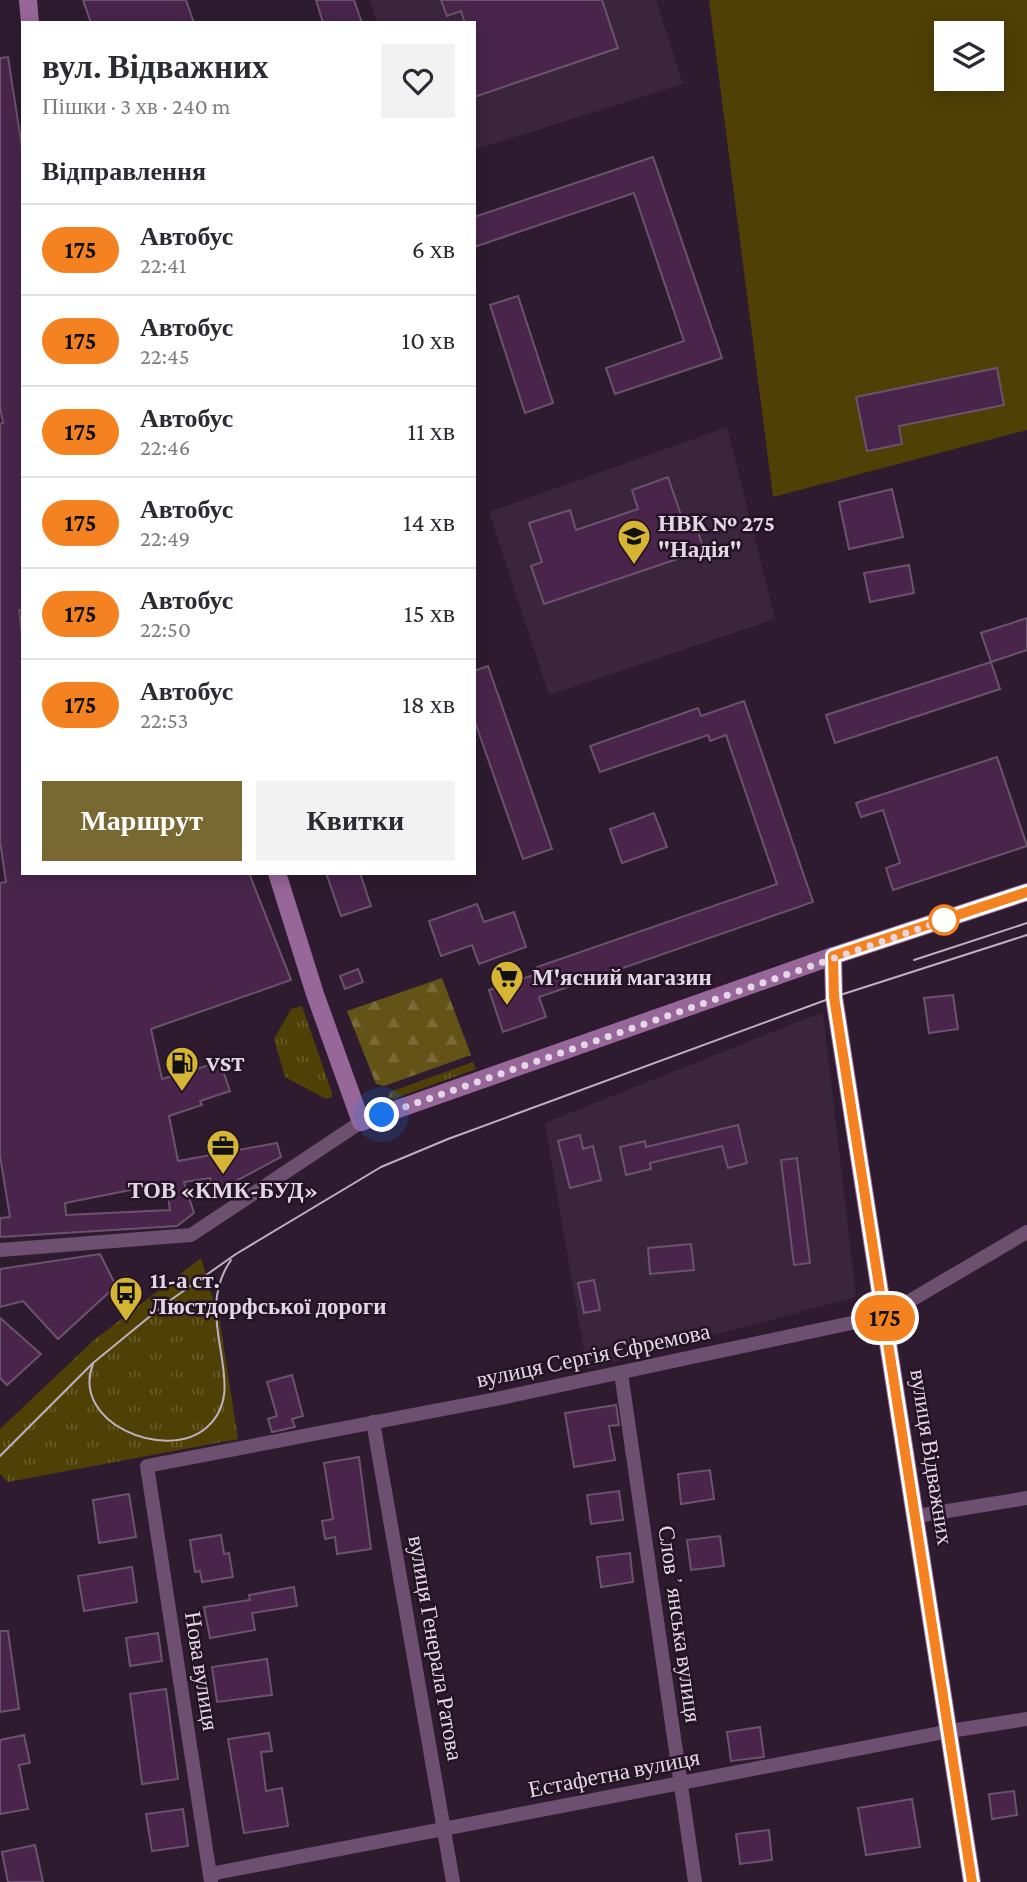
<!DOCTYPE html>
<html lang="uk">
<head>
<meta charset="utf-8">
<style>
  :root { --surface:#fff; --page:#f2f2f3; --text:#2b2b33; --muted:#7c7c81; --line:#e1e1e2; --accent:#786933 }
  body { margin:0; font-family:"Crimson Pro",serif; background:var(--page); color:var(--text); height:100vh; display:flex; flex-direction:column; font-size:26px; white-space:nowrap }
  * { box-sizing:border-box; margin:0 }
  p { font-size:23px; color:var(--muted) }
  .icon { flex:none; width:38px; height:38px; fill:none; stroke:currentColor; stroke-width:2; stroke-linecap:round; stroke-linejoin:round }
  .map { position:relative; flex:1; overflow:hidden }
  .details { position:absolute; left:21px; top:21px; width:455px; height:854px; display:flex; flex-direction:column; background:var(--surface); border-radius:0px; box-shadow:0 4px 18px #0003 }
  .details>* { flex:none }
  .badge { padding:0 14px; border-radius:23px; font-size:24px; line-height:46px }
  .controls { position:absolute; left:934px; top:21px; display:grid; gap:14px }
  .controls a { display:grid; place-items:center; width:70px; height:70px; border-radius:0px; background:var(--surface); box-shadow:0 4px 18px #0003; font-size:35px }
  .you { position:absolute; width:35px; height:35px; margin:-18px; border:5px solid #fff; border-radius:50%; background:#1a73e8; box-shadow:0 0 0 10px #1a73e833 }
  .map>.badge { position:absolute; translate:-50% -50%; box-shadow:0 0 0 4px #fff }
  h2 { padding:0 21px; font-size:26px; line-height:63px }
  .round { display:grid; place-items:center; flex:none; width:74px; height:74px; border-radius:0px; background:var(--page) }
  .head { display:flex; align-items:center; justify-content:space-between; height:119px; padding:0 21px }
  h1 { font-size:33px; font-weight:600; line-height:52px }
  .primary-button { display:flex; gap:14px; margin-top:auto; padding:14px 21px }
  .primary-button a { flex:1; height:80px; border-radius:0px; background:var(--accent); color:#fff; font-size:28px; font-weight:600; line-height:80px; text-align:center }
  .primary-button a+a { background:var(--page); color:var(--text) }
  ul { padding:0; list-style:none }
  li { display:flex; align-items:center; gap:21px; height:91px; padding:0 21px; border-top:2px solid var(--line) }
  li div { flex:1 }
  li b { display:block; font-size:26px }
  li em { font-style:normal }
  li .badge { min-width:77px; font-weight:700; text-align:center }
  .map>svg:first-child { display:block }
  .built { fill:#3b253d }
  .grass { fill:url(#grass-tufts) }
  .forest { fill:url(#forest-firs) }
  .pitch { fill:#4f4005; fill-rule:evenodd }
  .building { fill:#49254c; stroke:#6a546b; stroke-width:2; fill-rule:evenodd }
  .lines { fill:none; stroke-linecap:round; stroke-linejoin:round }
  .street { stroke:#6d4f6f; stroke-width:14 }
  .secondary { stroke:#97679a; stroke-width:18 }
  .tram { stroke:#beb0be; stroke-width:2 }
  .line-casing { stroke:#fff; stroke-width:16 }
  .line { stroke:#f58220; stroke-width:10 }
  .walk { stroke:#e4d7e4; stroke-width:7; stroke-dasharray:0 12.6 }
  .stop-dot { fill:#fff; stroke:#f58220; stroke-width:3.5 }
  .labels { text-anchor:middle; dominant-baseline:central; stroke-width:5; stroke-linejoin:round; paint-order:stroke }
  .poi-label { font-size:23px; font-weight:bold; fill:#e4d7e4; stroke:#241225; text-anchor:start }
  .street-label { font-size:23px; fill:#e4d7e4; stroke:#241225 }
</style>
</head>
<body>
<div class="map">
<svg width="1027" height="1882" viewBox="0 0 1027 1882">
  <defs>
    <pattern id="grass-tufts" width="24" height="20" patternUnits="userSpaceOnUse" patternTransform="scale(1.75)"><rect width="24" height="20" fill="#4f4005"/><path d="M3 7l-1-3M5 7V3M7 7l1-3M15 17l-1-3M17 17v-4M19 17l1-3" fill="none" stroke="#685b29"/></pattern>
    <pattern id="forest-firs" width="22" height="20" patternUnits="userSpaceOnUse" patternTransform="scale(1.75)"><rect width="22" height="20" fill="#635316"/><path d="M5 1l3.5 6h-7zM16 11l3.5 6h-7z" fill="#796b38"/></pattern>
  </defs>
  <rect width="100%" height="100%" fill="#2e1b2f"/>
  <g class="built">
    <polygon points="370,0 656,0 683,84 474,150 474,23 377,23"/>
    <polygon points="727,427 775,619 549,695 489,512"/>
    <polygon points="823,1012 856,1297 587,1369 545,1123"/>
  </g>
  <g class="grass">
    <polygon points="302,1006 332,1093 332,1097 326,1099 285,1077 274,1039 291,1009"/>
    <polygon points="473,1062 476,1069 393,1099 388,1097 390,1092"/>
    <polygon points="201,1258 220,1323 238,1439 8,1482 0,1474 0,1429 94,1340"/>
  </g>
  <polygon class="forest" points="442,978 471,1055 384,1086 376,1084 347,1011"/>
  <path class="pitch" d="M709 0H1027V430L773 497ZM947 33H992V79H947Z"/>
  <g class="building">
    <polygon points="83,0 186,0 194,23 91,23"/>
    <polygon points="316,0 354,0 362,23 323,23"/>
    <polygon points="441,0 602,0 618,48 474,97 474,23 465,23 461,11 447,16"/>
    <path d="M8 57 23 154V610H19L23 641V873H249L291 980 151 1029 162 1079 220 1062 230 1091 200 1101 202 1105 169 1116 178 1161 277 1143 281 1157 215 1192 210 1178 184 1182 194 1213 177 1226 0 1237V1218L10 1217 0 1156V883L6 882 0 841V424L3 423 0 407V58ZM166 1183 170 1210 66 1215 65 1203Z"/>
    <polygon points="653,157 722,358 615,394 606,368 684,341 634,193 474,247 474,217"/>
    <polygon points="518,296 553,403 525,413 490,305"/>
    <polygon points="997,368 1004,405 899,426 902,444 867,451 856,397"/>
    <polygon points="668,477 683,521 693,517 704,550 544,604 531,566 542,562 529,523 570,510 576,530 638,509 632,490"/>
    <polygon points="892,489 903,537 849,549 839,502"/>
    <polygon points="909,565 914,593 870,602 864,573"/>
    <polygon points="1027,618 1027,650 991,662 981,633"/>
    <polygon points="991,662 1000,689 835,743 826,715"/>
    <polygon points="488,666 552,849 523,859 474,719 474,671"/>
    <polygon points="744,701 813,902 539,997 546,1017 503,1032 489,990 540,973 537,967 777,884 726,735 710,741 708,735 600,772 590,746 698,708 701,716"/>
    <polygon points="997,757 1027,846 893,890 886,868 900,863 883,810 861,817 856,803"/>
    <polygon points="654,813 667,847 622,863 610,829"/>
    <polygon points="326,873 360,873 371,906 341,916"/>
    <polygon points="477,904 484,922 514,912 526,947 479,964 472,945 441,956 429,921"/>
    <polygon points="358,969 363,982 345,989 340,976"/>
    <polygon points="953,995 958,1029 929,1033 924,998"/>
    <polygon points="738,1125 747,1163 728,1168 722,1146 650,1163 651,1169 626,1175 620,1147 645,1141 646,1147"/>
    <polygon points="580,1135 583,1149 593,1146 601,1180 570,1188 558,1141"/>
    <polygon points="797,1158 810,1263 794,1265 781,1160"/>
    <polygon points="691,1244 694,1270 650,1274 648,1248"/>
    <polygon points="100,1254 116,1286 58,1339 23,1301 0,1307 0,1269"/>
    <polygon points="594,1280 600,1310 584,1313 578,1283"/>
    <polygon points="0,1318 41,1354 7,1385 0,1378"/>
    <polygon points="292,1375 303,1416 292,1419 295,1427 272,1432 268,1419 277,1416 267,1382"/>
    <polygon points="616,1405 619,1425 609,1426 615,1460 574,1467 565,1413"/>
    <polygon points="359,1457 371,1549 337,1554 335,1537 325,1539 322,1521 333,1519 324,1463"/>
    <polygon points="710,1470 714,1499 681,1504 678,1474"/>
    <polygon points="619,1491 623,1520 591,1524 587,1495"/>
    <polygon points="129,1494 136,1537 99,1543 93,1500"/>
    <polygon points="221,1535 224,1554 229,1553 233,1577 202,1582 200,1571 195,1572 190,1540"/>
    <polygon points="720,1536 724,1566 691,1570 687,1540"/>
    <polygon points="630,1553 633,1582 601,1587 597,1557"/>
    <polygon points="132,1567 137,1602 84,1611 78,1576"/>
    <polygon points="294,1587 297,1606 252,1613 255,1630 210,1638 204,1607 250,1600 249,1595"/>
    <polygon points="0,1631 8,1631 19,1709 0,1712"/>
    <polygon points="158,1633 162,1661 130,1666 126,1638"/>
    <polygon points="267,1659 272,1695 217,1702 212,1667"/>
    <polygon points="166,1689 178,1779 142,1784 130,1694"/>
    <polygon points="760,1727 764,1757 731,1761 727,1732"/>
    <polygon points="269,1733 272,1751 261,1752 266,1791 282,1788 288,1826 244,1833 228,1739"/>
    <polygon points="24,1735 30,1763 19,1765 28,1809 0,1814 0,1740"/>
    <polygon points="1014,1791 1017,1815 992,1819 989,1794"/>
    <polygon points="912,1799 920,1847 866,1855 858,1808"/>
    <polygon points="183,1809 188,1846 152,1851 146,1814"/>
    <polygon points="769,1830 772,1860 740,1864 736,1834"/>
    <polygon points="35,1845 43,1882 8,1882 2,1852"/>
  </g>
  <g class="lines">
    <g class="street">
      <polyline points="0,1250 191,1235 361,1122"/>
      <polyline points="621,1373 695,1882"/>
      <polyline points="373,1422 453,1882"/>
      <polyline points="917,1516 1027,1498"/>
      <polyline points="210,1874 950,1731 1027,1719"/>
      <polyline points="211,1882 147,1466 496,1399 884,1316 1027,1232"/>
    </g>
    <g class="secondary">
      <polyline points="28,0 30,23"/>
      <polyline points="277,873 315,994 361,1122 833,956 1027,892"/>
      <polyline points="833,956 834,997 972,1882"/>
    </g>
    <g class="tram">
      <polyline points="914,960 1027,923"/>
      <path d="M93 1364C70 1423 166 1462 206 1428 254 1387 189 1320 231 1260"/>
      <polyline points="0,1456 93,1363 165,1304 236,1254 381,1167 448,1139 834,997 1027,935"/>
    </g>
  </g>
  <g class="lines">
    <defs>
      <polyline id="line" points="972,1882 834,997 833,956 1027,892"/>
    </defs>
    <use href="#line" class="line-casing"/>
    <use href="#line" class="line"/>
    <polyline class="walk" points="382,1115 944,920"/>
  </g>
  <defs>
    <symbol id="school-pin" viewBox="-11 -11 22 30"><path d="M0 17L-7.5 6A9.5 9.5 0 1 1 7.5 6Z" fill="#d6b534" stroke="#241225"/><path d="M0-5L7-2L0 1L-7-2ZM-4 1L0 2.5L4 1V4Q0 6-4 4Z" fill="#111"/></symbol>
    <symbol id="supermarket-pin" viewBox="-11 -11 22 30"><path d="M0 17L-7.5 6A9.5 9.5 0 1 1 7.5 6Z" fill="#d6b534" stroke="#241225"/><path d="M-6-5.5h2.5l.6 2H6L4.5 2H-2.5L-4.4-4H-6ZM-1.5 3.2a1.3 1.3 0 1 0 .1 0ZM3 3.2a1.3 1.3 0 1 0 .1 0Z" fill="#111"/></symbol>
    <symbol id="fuel-pin" viewBox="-11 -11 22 30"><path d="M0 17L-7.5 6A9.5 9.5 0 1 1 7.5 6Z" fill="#d6b534" stroke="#241225"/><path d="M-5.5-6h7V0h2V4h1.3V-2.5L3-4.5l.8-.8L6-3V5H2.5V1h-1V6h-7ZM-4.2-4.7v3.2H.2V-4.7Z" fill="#111"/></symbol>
    <symbol id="office-pin" viewBox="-11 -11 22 30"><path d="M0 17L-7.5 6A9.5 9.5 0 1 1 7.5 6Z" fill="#d6b534" stroke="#241225"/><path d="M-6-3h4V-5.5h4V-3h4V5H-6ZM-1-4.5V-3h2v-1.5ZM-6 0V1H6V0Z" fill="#111"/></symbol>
    <symbol id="bus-pin" viewBox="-11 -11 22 30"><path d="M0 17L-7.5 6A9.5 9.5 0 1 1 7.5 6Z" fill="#d6b534" stroke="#241225"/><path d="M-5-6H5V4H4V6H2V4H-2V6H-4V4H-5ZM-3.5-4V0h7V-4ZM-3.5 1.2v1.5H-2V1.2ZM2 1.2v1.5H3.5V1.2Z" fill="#111"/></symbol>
  </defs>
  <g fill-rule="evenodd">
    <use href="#school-pin" x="615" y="517" width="38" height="52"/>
    <use href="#supermarket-pin" x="488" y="958" width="38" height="52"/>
    <use href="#fuel-pin" x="163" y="1044" width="38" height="52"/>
    <use href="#office-pin" x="204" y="1127" width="38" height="52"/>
    <use href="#bus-pin" x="107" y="1274" width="38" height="52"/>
  </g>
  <circle class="stop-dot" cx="944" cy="920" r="14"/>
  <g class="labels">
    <g class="poi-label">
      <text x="658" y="523">НВК № 275<tspan x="658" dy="26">"Надія"</tspan></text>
      <text x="532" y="977">М'ясний магазин</text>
      <text x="206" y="1063">VST</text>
      <text x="223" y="1190" text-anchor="middle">ТОВ «КМК-БУД»</text>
      <text x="150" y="1280">11-а ст.<tspan x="150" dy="26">Люстдорфської дороги</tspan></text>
    </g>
    <g class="street-label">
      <text transform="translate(593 1355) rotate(-12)">вулиця Сергія Єфремова</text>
      <text transform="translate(932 1457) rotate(81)">вулиця Відважних</text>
      <text transform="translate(680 1624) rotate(82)">Словʼянська вулиця</text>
      <text transform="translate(436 1648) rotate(80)">вулиця Генерала Ратова</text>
      <text transform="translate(202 1671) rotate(81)">Нова вулиця</text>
      <text transform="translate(614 1773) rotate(-11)">Естафетна вулиця</text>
    </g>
  </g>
</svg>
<div class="controls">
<a><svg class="icon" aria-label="layers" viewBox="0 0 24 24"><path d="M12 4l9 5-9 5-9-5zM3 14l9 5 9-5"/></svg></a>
</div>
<div class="you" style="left:382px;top:1115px"></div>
<b class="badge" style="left:885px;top:1318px;background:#f58220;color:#111">175</b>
<section class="details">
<div class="head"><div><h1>вул. Відважних</h1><p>Пішки · 3 хв · 240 m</p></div><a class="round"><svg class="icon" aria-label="heart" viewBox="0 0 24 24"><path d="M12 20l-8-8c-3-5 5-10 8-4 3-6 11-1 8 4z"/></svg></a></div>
<h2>Відправлення</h2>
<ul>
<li><span class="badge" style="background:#f58220;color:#111">175</span><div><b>Автобус</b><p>22:41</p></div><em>6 хв</em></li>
<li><span class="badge" style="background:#f58220;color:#111">175</span><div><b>Автобус</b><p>22:45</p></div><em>10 хв</em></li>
<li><span class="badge" style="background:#f58220;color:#111">175</span><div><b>Автобус</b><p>22:46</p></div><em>11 хв</em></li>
<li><span class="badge" style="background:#f58220;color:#111">175</span><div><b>Автобус</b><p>22:49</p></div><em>14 хв</em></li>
<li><span class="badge" style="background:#f58220;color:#111">175</span><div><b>Автобус</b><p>22:50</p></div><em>15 хв</em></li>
<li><span class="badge" style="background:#f58220;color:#111">175</span><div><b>Автобус</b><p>22:53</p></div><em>18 хв</em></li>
</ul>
<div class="primary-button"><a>Маршрут</a><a>Квитки</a></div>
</section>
</div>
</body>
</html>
